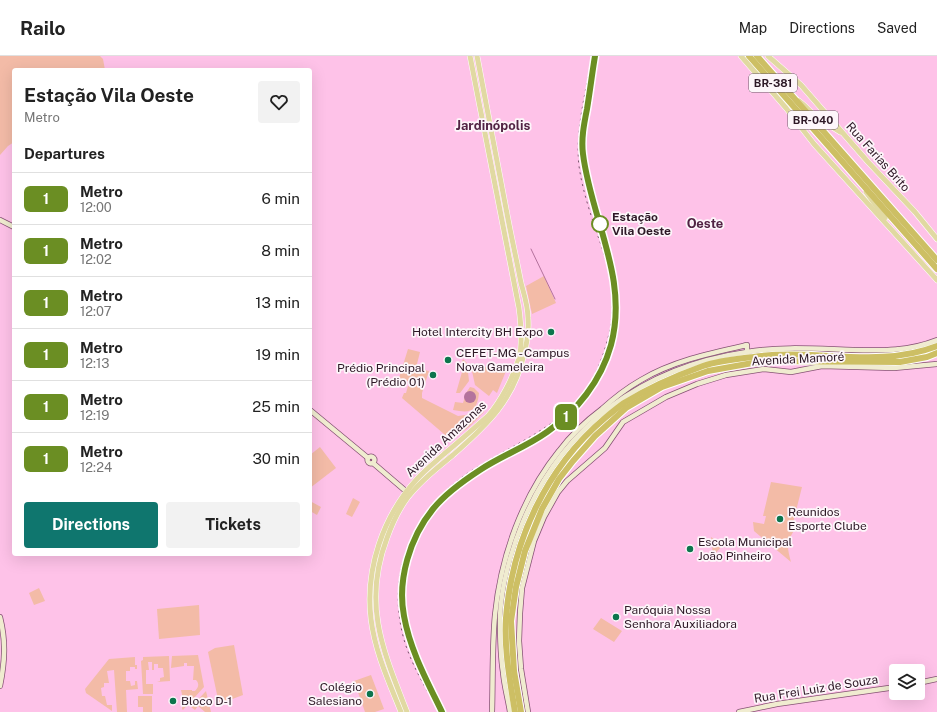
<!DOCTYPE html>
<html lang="en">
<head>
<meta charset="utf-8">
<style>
  :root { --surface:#fff; --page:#f2f2f2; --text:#222; --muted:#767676; --line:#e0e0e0; --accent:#0f766e }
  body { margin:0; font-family:"Public Sans",sans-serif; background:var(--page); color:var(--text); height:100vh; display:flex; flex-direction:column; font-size:15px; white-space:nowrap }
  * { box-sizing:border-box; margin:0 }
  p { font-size:13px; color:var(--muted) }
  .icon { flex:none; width:22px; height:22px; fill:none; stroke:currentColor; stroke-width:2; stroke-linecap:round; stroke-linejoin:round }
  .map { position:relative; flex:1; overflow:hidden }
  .details { position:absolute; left:12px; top:12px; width:300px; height:488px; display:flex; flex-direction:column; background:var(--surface); border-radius:4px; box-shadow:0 4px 16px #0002 }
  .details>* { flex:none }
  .badge { padding:0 8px; border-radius:6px; font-size:14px; line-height:26px }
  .controls { position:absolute; left:889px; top:608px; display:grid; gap:8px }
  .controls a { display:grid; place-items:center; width:36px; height:36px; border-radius:4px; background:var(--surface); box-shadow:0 4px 16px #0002; font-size:20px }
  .map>.badge { position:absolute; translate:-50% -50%; box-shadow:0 0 0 2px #fff }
  h2 { padding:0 12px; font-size:15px; line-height:36px }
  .round { display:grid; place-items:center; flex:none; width:42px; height:42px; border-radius:4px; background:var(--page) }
  .headline { display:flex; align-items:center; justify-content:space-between; height:68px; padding:0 12px }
  h1 { font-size:19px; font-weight:700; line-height:30px }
  .primary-button { display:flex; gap:8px; margin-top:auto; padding:8px 12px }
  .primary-button a { flex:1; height:46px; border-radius:4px; background:var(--accent); color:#fff; font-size:16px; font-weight:700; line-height:46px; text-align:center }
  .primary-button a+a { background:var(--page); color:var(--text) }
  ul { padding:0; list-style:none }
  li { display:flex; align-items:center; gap:12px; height:52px; padding:0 12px; border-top:1px solid var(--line) }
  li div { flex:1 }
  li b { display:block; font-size:15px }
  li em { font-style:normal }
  li .badge { min-width:44px; font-weight:700; text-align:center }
  header { display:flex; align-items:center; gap:24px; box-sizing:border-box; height:56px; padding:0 20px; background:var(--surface); border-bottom:1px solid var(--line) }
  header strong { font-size:19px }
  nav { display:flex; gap:22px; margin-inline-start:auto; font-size:14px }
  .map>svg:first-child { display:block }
  .green { fill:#f3bba7 }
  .water { fill:#b4729d }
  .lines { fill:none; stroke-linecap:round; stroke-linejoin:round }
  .stream { stroke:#b4729d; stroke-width:1 }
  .secondary-casing { stroke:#865275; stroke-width:6 }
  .primary-casing { stroke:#fff; stroke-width:6 }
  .highway-casing { stroke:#fff; stroke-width:8 }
  .secondary { stroke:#f0ecd0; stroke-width:4.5 }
  .primary { stroke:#e1d9a2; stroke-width:5 }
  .highway { stroke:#cdbf64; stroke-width:6 }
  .rail { stroke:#755369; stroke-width:1; stroke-dasharray:2 4; stroke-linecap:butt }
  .line-casing { stroke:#fff; stroke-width:9 }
  .line { stroke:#6b8e23; stroke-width:6 }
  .stop-dot { fill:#fff; stroke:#6b8e23; stroke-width:2 }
  .poi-dot { fill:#0c754d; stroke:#fdf6fa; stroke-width:1.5 }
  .labels { text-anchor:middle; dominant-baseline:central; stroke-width:3.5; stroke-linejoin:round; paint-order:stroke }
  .shield { fill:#fdf6fa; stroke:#6b5b66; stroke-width:1 }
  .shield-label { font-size:11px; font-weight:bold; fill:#2d1826 }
  .street-label { font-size:12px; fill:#2d1826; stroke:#fdf6fa }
  .stop-label { font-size:12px; font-weight:bold; fill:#2d1826; stroke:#fdf6fa; text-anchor:start }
  .poi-label { font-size:12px; fill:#2d1826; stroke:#fdf6fa; text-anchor:start }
  .neighbourhood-label { font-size:13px; font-weight:bold; fill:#522344; stroke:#fdf6fa }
</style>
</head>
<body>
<header>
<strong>Railo</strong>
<nav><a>Map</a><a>Directions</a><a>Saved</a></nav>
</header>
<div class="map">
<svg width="937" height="656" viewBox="0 0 937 656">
  <rect width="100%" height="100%" fill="#fec2e8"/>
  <g class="green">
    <polygon points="0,0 100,0 103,3 105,14 14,14 14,86 8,90 0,99"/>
    <polygon points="544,220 556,247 532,258 526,230"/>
    <polygon points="408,293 420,296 416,312 429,315 422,337 422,342 458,360 472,358 484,348 484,356 469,371 451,384 402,342 404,337 406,337 408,330 412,331 413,327 399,322"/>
    <polygon points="463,303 467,307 469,325 460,337 456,337 464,309 461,308"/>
    <polygon points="477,309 506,315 497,337 493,334 489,340 475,329 472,315"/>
    <path d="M470 331 474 332 479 337C477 357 469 357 453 354L455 346 463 347 466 337Z"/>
    <polygon points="320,391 336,412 310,432 310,399"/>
    <path d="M771 426 802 431 792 471 795 473C786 487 787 491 791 506L754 475 753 466 764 468 766 460H763Z"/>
    <polygon points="353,442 360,446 352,461 346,458"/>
    <polygon points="310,445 321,451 317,459 310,455"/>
    <polygon points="711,481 723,489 713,500"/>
    <polygon points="39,532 45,545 34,549 29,537"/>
    <polygon points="199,549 200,579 159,583 157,553"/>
    <polygon points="601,562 622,575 614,586 593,573"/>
    <polygon points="234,589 243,639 219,648 208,596 215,592"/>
    <path d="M198 599 204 631 183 654 182 653 183 643 181 634H192V635H195C198 632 200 628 196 624H193L194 610H187V607H184V610L171 612 172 600Z"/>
    <polygon points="169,600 170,625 157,626 160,625 160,622 164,621 163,612 158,612 158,608 154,608 154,614 152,614 152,606 148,606 149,614 146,614 146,628 153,628 153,638 143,638 141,605 143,604 143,601"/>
    <polygon points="135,601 135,609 137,609 137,613 135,613 135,611 130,611 130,615 126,615 126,625 130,625 131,630 135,629 135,625 137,625 138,633 126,634 127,656 117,656 114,614 107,615 109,627 104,627 104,631 101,632 102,640 105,640 107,649 112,649 112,655 86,637 85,633 109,603"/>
    <polygon points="371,619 384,653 375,656 365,656 354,625"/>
    <polygon points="206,635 211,656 205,656 198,650 195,654 191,651"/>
    <polygon points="138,640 152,640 152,656 143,656 143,651 138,651"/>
  </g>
  <circle class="water" cx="470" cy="341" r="6"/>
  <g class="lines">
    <polyline class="stream" points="531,193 555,243"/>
    <defs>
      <g id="secondary">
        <polyline points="0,164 14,171"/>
        <polyline points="310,354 368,402"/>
        <circle cx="371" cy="404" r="3.5"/>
        <polyline points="373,407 408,437"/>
        <path d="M0 561C6 585 5 605 0 630"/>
        <polyline points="918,627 937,623"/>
        <path d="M492 656C493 624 492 591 495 559 501 500 522 441 559 395 571 379 586 365 602 353 614 342 627 332 641 324 673 305 711 297 747 289V296"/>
        <path d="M510 656C508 643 504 629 503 616 500 598 500 579 500 561 501 531 511 495 522 468 562 370 643 311 747 296 781 290 818 293 853 294 883 295 909 295 937 284"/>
        <polyline points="528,656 521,613 519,585 520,557 522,532 534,485 544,461 558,436 567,425 605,392 623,366 666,341 697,328 726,319 764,313 791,316 822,310 894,312 937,308"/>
        <polyline points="739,656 777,648 896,631"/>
      </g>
      <g id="primary">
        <polyline points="741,0 786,52 814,88 937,224"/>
        <polyline points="768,0 801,29 868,106 915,156 937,183"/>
        <polyline points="799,45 805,50 816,61 840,76"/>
        <polyline points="866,136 885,162"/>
        <path d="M401 656C389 626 375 596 371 563 365 513 383 460 417 423 425 414 435 406 444 398 459 386 473 373 488 360 501 345 513 322 519 302 523 287 521 268 519 252L470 0"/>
        <path d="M407 656C383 595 362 548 387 482 392 468 399 453 408 441 421 425 437 412 453 399 487 369 514 344 524 298 527 287 529 274 528 262 528 250 524 238 521 227 517 206 512 184 508 163 498 109 487 54 477 0"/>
      </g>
      <g id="highway">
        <polyline points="749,0 937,213"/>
        <polyline points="757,0 937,204"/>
        <path d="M515 656C510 625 504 594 506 562 512 485 546 412 605 362 611 357 617 352 624 347 648 332 675 320 703 310 718 305 737 303 753 301 814 292 878 313 937 290"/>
        <polyline points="521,656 514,615 511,565 516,531 525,495 542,453 559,423 573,405 595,380 626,352 662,331 708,315 764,305 900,306 927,301 937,297"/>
      </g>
    </defs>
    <use href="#secondary" class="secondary-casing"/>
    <use href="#primary" class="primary-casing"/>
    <use href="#highway" class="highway-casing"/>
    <use href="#secondary" class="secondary"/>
    <use href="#primary" class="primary"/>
    <use href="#highway" class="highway"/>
    <g class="rail">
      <path d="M439 656C427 634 413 612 405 587 384 518 413 451 474 413 532 377 585 363 606 289 613 267 614 243 610 221 609 212 605 203 603 195 594 168 583 139 579 110 575 75 586 35 592 0"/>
      <path d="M445 656C430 626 413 594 407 561 395 499 433 444 484 415 505 403 527 393 547 379 580 358 603 326 613 289 626 242 613 202 599 158 595 143 589 129 587 114 581 76 592 37 598 0"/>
    </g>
  </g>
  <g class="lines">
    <defs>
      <path id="line" d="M442 656C427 625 410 594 404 560 397 524 410 481 433 453 446 437 463 425 480 414 501 400 526 391 547 376 577 355 601 325 611 289 629 222 591 163 583 98 581 83 584 68 587 53 590 35 592 18 595 0"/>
    </defs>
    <use href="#line" class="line-casing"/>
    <use href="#line" class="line"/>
  </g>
  <circle class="stop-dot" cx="600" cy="168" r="8"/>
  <g class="poi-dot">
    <circle cx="551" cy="276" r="4"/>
    <circle cx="448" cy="304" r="4"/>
    <circle cx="433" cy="319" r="4"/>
    <circle cx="780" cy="463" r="4"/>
    <circle cx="690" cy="493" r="4"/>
    <circle cx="616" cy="561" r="4"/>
    <circle cx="370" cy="638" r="4"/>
    <circle cx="173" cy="645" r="4"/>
  </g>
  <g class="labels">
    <g class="shield">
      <rect x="749" y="18" width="48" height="18" rx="3"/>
      <rect x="788" y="55" width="50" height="18" rx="3"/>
    </g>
    <g class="shield-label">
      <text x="773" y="27">BR-381</text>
      <text x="813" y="64">BR-040</text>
    </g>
    <g class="street-label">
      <text transform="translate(878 101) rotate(48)">Rua Farias Brito</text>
      <text transform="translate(798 303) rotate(-3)">Avenida Mamoré</text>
      <text transform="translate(446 383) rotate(-43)">Avenida Amazonas</text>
      <text transform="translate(816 633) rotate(-9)">Rua Frei Luiz de Souza</text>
    </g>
    <g class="stop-label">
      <text x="612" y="161">Estação<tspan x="612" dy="14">Vila Oeste</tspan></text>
    </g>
    <g class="poi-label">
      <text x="543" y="276" text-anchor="end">Hotel Intercity BH Expo</text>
      <text x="456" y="297">CEFET-MG - Campus<tspan x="456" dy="14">Nova Gameleira</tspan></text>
      <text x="425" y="312" text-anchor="end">Prédio Principal<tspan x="425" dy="14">(Prédio 01)</tspan></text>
      <text x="788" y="456">Reunidos<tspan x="788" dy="14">Esporte Clube</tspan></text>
      <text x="698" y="486">Escola Municipal<tspan x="698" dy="14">João Pinheiro</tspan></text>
      <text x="624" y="554">Paróquia Nossa<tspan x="624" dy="14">Senhora Auxiliadora</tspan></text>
      <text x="362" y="631" text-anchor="end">Colégio<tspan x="362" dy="14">Salesiano</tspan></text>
      <text x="181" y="645">Bloco D-1</text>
    </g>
    <g class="neighbourhood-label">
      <text x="493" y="69">Jardinópolis</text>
      <text x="705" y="167">Oeste</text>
    </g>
  </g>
</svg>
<div class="controls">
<a><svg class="icon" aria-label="layers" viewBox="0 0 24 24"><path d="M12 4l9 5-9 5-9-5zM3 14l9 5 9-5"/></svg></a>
</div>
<b class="badge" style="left:566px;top:361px;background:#6b8e23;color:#fff">1</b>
<section class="details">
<div class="headline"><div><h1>Estação Vila Oeste</h1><p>Metro</p></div><a class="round"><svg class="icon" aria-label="heart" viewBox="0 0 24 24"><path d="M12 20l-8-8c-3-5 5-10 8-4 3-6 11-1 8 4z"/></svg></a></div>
<h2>Departures</h2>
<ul>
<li><span class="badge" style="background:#6b8e23;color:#fff">1</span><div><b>Metro</b><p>12:00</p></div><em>6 min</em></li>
<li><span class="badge" style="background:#6b8e23;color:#fff">1</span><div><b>Metro</b><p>12:02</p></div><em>8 min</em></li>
<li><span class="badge" style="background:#6b8e23;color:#fff">1</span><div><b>Metro</b><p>12:07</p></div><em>13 min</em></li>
<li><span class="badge" style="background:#6b8e23;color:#fff">1</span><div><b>Metro</b><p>12:13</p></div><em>19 min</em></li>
<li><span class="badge" style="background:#6b8e23;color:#fff">1</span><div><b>Metro</b><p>12:19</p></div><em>25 min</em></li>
<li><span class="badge" style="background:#6b8e23;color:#fff">1</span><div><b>Metro</b><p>12:24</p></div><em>30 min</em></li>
</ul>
<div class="primary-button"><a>Directions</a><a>Tickets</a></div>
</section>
</div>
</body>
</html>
